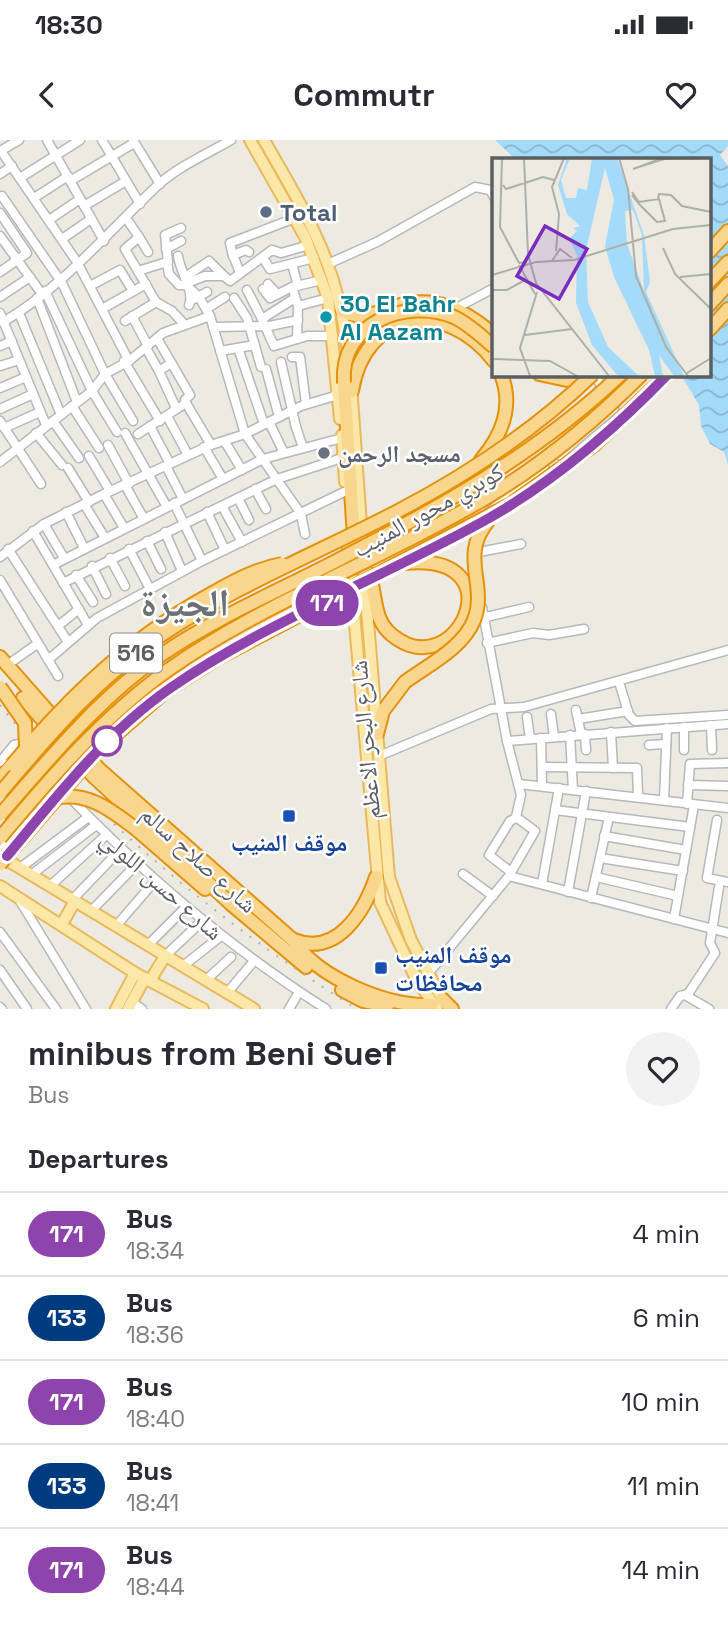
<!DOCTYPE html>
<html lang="en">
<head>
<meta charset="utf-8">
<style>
  :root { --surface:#fff; --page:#f2f2f3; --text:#2b2b33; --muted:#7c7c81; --line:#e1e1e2 }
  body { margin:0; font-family:"Space Grotesk","Noto Naskh Arabic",sans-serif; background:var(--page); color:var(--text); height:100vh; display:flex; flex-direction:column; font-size:26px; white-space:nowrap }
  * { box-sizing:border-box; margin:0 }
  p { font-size:23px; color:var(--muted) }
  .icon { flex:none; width:38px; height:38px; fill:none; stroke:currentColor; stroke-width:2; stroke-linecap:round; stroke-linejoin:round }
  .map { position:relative; height:869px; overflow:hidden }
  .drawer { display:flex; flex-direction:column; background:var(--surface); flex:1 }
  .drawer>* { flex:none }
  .badge { padding:0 14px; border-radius:23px; font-size:24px; line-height:46px }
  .map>.badge { position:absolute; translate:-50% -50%; box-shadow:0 0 0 4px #fff }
  h2 { padding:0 28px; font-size:26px; line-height:63px }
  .round { display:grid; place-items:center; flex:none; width:74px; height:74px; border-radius:37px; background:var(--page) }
  .overview { display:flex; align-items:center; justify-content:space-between; height:119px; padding:0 28px }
  h1 { font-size:33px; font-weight:700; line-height:52px }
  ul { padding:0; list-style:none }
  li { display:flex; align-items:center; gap:21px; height:84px; padding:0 28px; border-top:2px solid var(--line) }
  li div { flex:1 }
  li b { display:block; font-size:26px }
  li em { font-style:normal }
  li .badge { min-width:77px; font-weight:700; text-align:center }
  .status { display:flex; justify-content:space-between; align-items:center; height:49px; padding:0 35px; background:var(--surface); direction:ltr }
  .status svg { height:19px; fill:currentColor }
  header { display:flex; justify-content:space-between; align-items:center; height:91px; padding:0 28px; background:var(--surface); font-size:32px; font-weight:700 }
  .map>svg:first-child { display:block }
  .water { fill:url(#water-waves) }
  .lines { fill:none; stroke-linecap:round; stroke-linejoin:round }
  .minor-casing { stroke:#b5b8bc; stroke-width:11 }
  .major-casing { stroke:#eab95e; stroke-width:14 }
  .highway-casing { stroke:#e4910b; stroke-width:16 }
  .minor { stroke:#fff; stroke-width:8 }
  .major { stroke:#fbe8a9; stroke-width:10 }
  .highway { stroke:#f8d68e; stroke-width:12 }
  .rail { stroke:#b1b2b2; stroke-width:2; stroke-dasharray:2 9; stroke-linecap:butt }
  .highway-bridge-casing { stroke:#e4910b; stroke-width:16; stroke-linecap:butt }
  .highway-bridge { stroke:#f8d68e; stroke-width:12 }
  .line-casing { stroke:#fff; stroke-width:16 }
  .line { stroke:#8e44ad; stroke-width:10 }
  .service-dot { fill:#5c6f8a; stroke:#fff; stroke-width:2.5 }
  .culture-dot { fill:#0f9aa8; stroke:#fff; stroke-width:2.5 }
  .worship-dot { fill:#6b7280; stroke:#fff; stroke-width:2.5 }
  .stop-dot { fill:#fff; stroke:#8e44ad; stroke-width:3.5 }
  .transit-dot { fill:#1a4fb4; stroke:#fff; stroke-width:2.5 }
  .labels { text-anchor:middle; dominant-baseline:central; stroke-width:5; stroke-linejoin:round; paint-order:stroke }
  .shield { fill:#fff; stroke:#8c8f91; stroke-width:2 }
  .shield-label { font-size:23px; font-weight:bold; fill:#5b5f62 }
  .service-label { font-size:24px; font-weight:bold; fill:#4e5e75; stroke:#fff; text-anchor:start }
  .culture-label { font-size:24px; font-weight:bold; fill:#0d838f; stroke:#fff; text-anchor:start }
  .worship-label { font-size:24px; font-weight:bold; fill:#5b616d; stroke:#fff; text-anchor:start }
  .street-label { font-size:24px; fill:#5b5f62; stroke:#fff }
  .transit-label { font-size:24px; font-weight:bold; fill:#164399; stroke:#fff }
  .town-label { font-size:38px; font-weight:bold; fill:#6c7174; stroke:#fff }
  .inset-road { fill:none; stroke:#afaeab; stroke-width:2 }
  .view { fill:#7b2cbf; fill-opacity:0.15; stroke:#7b2cbf; stroke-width:3.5 }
  .inset-edge { fill:none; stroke:#5b5f62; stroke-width:3.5 }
</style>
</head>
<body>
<div class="status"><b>18:30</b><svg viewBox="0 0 49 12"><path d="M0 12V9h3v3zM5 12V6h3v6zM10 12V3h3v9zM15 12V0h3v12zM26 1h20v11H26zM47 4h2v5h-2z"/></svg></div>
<header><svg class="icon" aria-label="back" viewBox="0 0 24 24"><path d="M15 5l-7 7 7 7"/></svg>Commutr<svg class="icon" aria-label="heart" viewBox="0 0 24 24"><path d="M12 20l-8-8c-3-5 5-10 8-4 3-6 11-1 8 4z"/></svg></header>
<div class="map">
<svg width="728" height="869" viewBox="0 0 728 869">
  <defs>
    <pattern id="water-waves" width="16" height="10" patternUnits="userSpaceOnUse" patternTransform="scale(1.75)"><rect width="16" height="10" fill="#a4dbfb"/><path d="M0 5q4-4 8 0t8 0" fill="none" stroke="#89b5cf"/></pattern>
  </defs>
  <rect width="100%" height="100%" fill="#edeae2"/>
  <polygon class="water" points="495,0 728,0 728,6 720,15 728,26 728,324 724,312 710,304 701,286 699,265 681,235 709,234 709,19 515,19"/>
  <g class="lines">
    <defs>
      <g id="minor">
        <polyline points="47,0 104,101"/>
        <polyline points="102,0 140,64"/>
        <polyline points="133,0 160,44"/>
        <polyline points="0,11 19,0"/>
        <polyline points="1,11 77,122 129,221"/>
        <polyline points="0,34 12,26"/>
        <polyline points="20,38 80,0"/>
        <polyline points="70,41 134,3"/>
        <polyline points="2,56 62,143 105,234 133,281"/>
        <polyline points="34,58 68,36"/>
        <polyline points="84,66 126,41"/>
        <polyline points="0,73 27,113 0,132"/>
        <polyline points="126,78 139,97 125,109 156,162 172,171 184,184"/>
        <polyline points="49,80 80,59"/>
        <polyline points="0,96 42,154"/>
        <polyline points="139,97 148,112"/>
        <polyline points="62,99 91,79"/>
        <polyline points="166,109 181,101"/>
        <path d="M178 116C180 132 195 152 189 165"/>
        <polyline points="233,116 230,103 295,78"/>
        <polyline points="263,118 270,129 314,118"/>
        <polyline points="168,122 165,95 181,88"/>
        <polyline points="330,123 377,102 475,47 490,50 494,57"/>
        <polyline points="292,124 298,146"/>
        <polyline points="138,131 167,122 169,134 179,145 186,145 199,157 210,176"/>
        <polyline points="240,133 233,115 246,110 249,112"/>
        <polyline points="185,137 209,121 224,136"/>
        <polyline points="187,143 205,136 224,136 230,141 272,110 281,113 309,105"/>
        <polyline points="268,144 277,154"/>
        <polyline points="90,146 120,130 133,151"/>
        <polyline points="292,147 298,166 297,199"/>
        <polyline points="263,149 270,158 292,147 322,140"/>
        <polyline points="247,150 264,183"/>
        <polyline points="45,151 92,251"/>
        <polyline points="0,157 30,137"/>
        <polyline points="37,158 77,262"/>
        <polyline points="234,158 247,178 261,227"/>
        <polyline points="194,159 207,152"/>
        <polyline points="462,165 494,148"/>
        <polyline points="298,166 328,158"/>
        <polyline points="102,169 146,144"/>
        <polyline points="206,169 225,157"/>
        <polyline points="0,173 46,285"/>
        <polyline points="19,173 61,275"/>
        <polyline points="132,176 148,206"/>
        <polyline points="262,179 295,158"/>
        <polyline points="125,181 156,162"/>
        <path d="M3 182C62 148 108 92 157 46 177 27 207 14 231 0"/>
        <polyline points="213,187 265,186 274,206 307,196 333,196"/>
        <polyline points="265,187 298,180"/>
        <polyline points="158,200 190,255 185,260 186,263"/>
        <polyline points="0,206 12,201"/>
        <polyline points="146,208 159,231"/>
        <polyline points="238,208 264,284"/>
        <polyline points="220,211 255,205"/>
        <polyline points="292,217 300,217 306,264"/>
        <polyline points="124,221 160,281"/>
        <polyline points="281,222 296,287"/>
        <polyline points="171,223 159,231 176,268"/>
        <polyline points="0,226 19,220"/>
        <polyline points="266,229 279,277"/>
        <polyline points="0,248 26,237"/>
        <polyline points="92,251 117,292"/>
        <polyline points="186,263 211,305"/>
        <polyline points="72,266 99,308"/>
        <polyline points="0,269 33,254"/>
        <polyline points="167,276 188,315"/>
        <polyline points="0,281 41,344"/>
        <polyline points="53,281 79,318"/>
        <polyline points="269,282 284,313"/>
        <polyline points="295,284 303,308"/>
        <polyline points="150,286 170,324"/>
        <polyline points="4,288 40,272"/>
        <polyline points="36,293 62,325"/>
        <polyline points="125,293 167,367"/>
        <polyline points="138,294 186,263"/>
        <polyline points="225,302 242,330"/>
        <polyline points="108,305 129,344"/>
        <polyline points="204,307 223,339"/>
        <polyline points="559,315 614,268 594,234"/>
        <polyline points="89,316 110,351"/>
        <polyline points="0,322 92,251 105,234 129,221 163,193 210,176 245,294 301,374 305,394"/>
        <polyline points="166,326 183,359"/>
        <polyline points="68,328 89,362"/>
        <polyline points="125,345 144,379"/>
        <polyline points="255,349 266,369"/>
        <polyline points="104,354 124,388"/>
        <polyline points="238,358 249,380"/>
        <polyline points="174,363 202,421"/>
        <polyline points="84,364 105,398"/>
        <polyline points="222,366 242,402"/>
        <polyline points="66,372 84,408"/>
        <polyline points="207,372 225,410"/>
        <polyline points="489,372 544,327"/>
        <polyline points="44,384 64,418"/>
        <polyline points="33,391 88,485"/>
        <polyline points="165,392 182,431"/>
        <polyline points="147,401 161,429"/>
        <polyline points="8,409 66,499"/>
        <polyline points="129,409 150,449"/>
        <polyline points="479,412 521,404"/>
        <polyline points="0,417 44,384 104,354 211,305 245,294 301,266 338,255"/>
        <polyline points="110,418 125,446"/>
        <polyline points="53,425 263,319 342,298"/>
        <polyline points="92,426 106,454"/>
        <polyline points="76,435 93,462"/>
        <polyline points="0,440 58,536"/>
        <polyline points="63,443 277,339 342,318"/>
        <polyline points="482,478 529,467"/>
        <polyline points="58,486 79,469"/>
        <polyline points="487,503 533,493 549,495 584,489"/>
        <polyline points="48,520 97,478 202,421 346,351"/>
        <polyline points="6,526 37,504"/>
        <polyline points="619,542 629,575 635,581 728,575"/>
        <polyline points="576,570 581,594"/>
        <polyline points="551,574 554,597"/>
        <polyline points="527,577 530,599"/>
        <polyline points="578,579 628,571"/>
        <polyline points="711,585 712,610"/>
        <polyline points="611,592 613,628"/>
        <polyline points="585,594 586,610"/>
        <polyline points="570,595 573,650"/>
        <polyline points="541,598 542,646"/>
        <polyline points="507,601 728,584"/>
        <polyline points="649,605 666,604"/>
        <polyline points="684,610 684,587"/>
        <polyline points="379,616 491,569 524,567 728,510"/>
        <path d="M0 622 14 605 19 604C112 705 209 795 326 869"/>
        <polyline points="542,627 637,628 638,656"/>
        <polyline points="519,644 728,668"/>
        <polyline points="688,645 728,646"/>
        <polyline points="664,660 667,588"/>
        <polyline points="687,664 690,624 728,623"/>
        <polyline points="555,670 690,687"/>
        <polyline points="717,680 707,738 728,742"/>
        <polyline points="604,696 686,710"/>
        <polyline points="0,712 22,685 42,670"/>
        <polyline points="600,718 683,731"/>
        <polyline points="20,728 87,678"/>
        <polyline points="511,732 489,715 510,681 516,678"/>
        <polyline points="463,734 493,756"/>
        <polyline points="31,735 95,686"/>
        <polyline points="509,736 728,793"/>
        <polyline points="596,737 678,756"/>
        <polyline points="542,744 559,648"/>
        <polyline points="50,746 105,696"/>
        <polyline points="568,752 586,651"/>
        <polyline points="591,758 609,677"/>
        <polyline points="72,760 120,710"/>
        <polyline points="20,761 86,869"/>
        <polyline points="91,771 136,725"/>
        <polyline points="674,779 694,665"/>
        <polyline points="116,786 154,742"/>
        <polyline points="0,792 56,869"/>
        <polyline points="148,805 185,768"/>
        <polyline points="165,816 202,781"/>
        <polyline points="183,826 221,796"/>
        <polyline points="0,830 27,869"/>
        <polyline points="427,835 509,736 535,691 516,677 521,655 507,601 482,467"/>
        <polyline points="206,840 231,817"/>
        <polyline points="227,853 253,822"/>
        <polyline points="685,855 709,869"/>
        <polyline points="132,862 142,869"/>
        <polyline points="0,867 2,869"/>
        <polyline points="289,869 299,852"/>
        <polyline points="671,869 680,856 688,854 715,813 710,803 719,747"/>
      </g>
      <g id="major">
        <polyline points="250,0 305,97 328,158 340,279"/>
        <path d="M264 0C307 75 339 126 348 214"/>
        <polyline points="351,244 363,413"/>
        <polyline points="342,295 345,342"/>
        <polyline points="348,407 380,762 416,839 437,869"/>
        <polyline points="364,433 389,737 411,800 442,859"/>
        <polyline points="0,716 254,869"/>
        <polyline points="0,746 135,833 203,869"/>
        <polyline points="62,784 75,761"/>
        <polyline points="150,841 165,816"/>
        <polyline points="116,869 135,833"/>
        <polyline points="128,869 145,838"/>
      </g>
      <g id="highway">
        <polyline points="709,112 728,91"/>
        <polyline points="709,142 728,122"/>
        <polyline points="709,165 728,144"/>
        <path d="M343 171C362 181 375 173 394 167 434 154 464 169 494 195"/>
        <polyline points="709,190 728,169"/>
        <polyline points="539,234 567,240 588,234"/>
        <polyline points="344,243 354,397 349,414"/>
        <path d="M352 251C365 170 446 158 494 221"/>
        <path d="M481 320C502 295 514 267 501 234"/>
        <path d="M363 428C380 444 368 476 392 495 456 548 520 411 404 423"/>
        <path d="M0 517 99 629 293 800C318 838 387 867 432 865"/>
        <polyline points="23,558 93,636 231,764 306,827"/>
        <polyline points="377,594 383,571 405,542"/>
        <polyline points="0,638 12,625"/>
        <polyline points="136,689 205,749"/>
        <path d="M294 800C337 817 364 772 376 737"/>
        <polyline points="342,850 363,861 387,866"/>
        <polyline points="442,859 452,869"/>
      </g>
    </defs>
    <use href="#minor" class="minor-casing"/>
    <use href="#major" class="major-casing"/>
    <use href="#highway" class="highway-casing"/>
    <use href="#minor" class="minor"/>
    <use href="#major" class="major"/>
    <use href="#highway" class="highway"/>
    <path class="rail" d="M0 565C18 589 41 610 62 632 150 725 249 801 357 869"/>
    <defs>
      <g id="highway-bridge">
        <path d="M344 243C339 184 405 157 454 177 469 184 481 196 494 207"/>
        <path d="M405 542C428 525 463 508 474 480 488 444 458 416 489 380"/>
        <polyline points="0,547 25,583 26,608"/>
        <path d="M12 625C70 556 129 499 209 455 232 442 255 429 282 424"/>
        <path d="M0 653C50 594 98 537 163 494 237 445 320 412 398 371 469 334 535 290 593 234"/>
        <path d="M56 658C88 651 112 671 136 689"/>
        <path d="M0 675C50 618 99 558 161 515 215 478 276 452 334 422 437 369 536 315 621 234"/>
        <path d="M0 698C50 638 104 576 168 530 263 463 383 419 484 359 542 325 595 281 642 234"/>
        <polyline points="0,724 98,610 167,550 218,518 511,364 594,305 668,234"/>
      </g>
    </defs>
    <use href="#highway-bridge" class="highway-bridge-casing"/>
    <use href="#highway-bridge" class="highway-bridge"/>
  </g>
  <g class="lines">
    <defs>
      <path id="line" d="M7 716C57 656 105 594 169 549 267 481 387 436 491 377 557 339 615 289 668 234"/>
    </defs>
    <use href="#line" class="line-casing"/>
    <use href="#line" class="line"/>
  </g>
  <circle class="service-dot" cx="266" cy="72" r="7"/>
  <circle class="culture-dot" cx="326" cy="177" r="7"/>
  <circle class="worship-dot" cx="324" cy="313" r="7"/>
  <circle class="stop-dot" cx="107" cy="601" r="14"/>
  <g class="transit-dot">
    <rect x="282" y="669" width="14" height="14" rx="3.5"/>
    <rect x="374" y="821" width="14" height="14" rx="3.5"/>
  </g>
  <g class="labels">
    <rect class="shield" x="110" y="493.5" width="52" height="39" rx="5"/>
    <g class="shield-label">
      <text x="136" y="513">516</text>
    </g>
    <g class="service-label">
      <text x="280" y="72">Total</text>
    </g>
    <g class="culture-label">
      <text x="340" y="163">30 El Bahr<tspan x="340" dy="28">Al Aazam</tspan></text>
    </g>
    <g class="worship-label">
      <text x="338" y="313">مسجد الرحمن</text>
    </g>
    <g class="street-label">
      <text transform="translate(428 370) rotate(-29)">كوبري محور المنيب</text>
      <text transform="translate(365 600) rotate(-95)">شارع البحر الاعظم</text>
      <text transform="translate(199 719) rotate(42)">شارع صلاح سالم</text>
      <text transform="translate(162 745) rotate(41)">شارع حسن اللولي</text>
    </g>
    <g class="transit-label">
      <text x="289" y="702">موقف المنيب</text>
      <text x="395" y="814" text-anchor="start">موقف المنيب<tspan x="395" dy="28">محافظات</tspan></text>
    </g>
    <g class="town-label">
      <text x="185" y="463">الجيزة</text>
    </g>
  </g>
  <g transform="translate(492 18)">
    <rect width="219" height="219" fill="#edeae2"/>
    <path d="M75 0H78L69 22 74 40H84L86 30 95 32 100 0H125L152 77 158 124 154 134 192 218H182L167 197 171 218H163L157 192 122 119 113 88 122 42 113 10 94 92 96 144 116 189 147 218H126L100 187 84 145 85 97 77 81 85 73 81 70 88 68 75 56 66 27ZM141 52 150 77 152 133 135 86 133 53Z" fill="#a4dbfb" fill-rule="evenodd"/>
    <path class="inset-road" d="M10 0 8 69 27 105 35 104M32 0 36 96 44 125 117 218M127 0 136 31 144 118 174 189 196 218M171 0 141 11 172 1 217 0M11 27 14 31 51 19 62 22V26M140 34 147 44 167 41 173 63 165 64 147 46 140 37M166 41 167 36 179 37 190 48 219 54M171 90 183 116 219 151M64 93 67 56 60 29 72 0M60 103 68 91 80 100M27 107 43 136M0 117 44 104 82 102 181 71 219 67M188 119 219 116M0 132H15L35 121M33 177 80 171M0 201 58 203 85 218M195 215 219 200M38 218 28 190 45 134"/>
    <path class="view" d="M53 68 95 91 67 141 25 118Z"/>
    <rect width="219" height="219" class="inset-edge"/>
  </g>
</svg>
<b class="badge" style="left:327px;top:463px;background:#8e44ad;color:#fff">171</b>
</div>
<section class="drawer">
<div class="overview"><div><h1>minibus from Beni Suef</h1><p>Bus</p></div><a class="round"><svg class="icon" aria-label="heart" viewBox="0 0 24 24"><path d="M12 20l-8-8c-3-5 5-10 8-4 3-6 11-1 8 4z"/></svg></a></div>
<h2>Departures</h2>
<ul>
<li><span class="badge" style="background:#8e44ad;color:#fff">171</span><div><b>Bus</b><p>18:34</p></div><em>4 min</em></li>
<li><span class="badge" style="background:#003b80;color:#fff">133</span><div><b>Bus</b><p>18:36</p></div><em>6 min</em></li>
<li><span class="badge" style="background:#8e44ad;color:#fff">171</span><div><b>Bus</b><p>18:40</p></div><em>10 min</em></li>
<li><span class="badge" style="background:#003b80;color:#fff">133</span><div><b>Bus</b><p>18:41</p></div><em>11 min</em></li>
<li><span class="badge" style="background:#8e44ad;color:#fff">171</span><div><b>Bus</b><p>18:44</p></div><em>14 min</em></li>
</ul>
</section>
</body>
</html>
